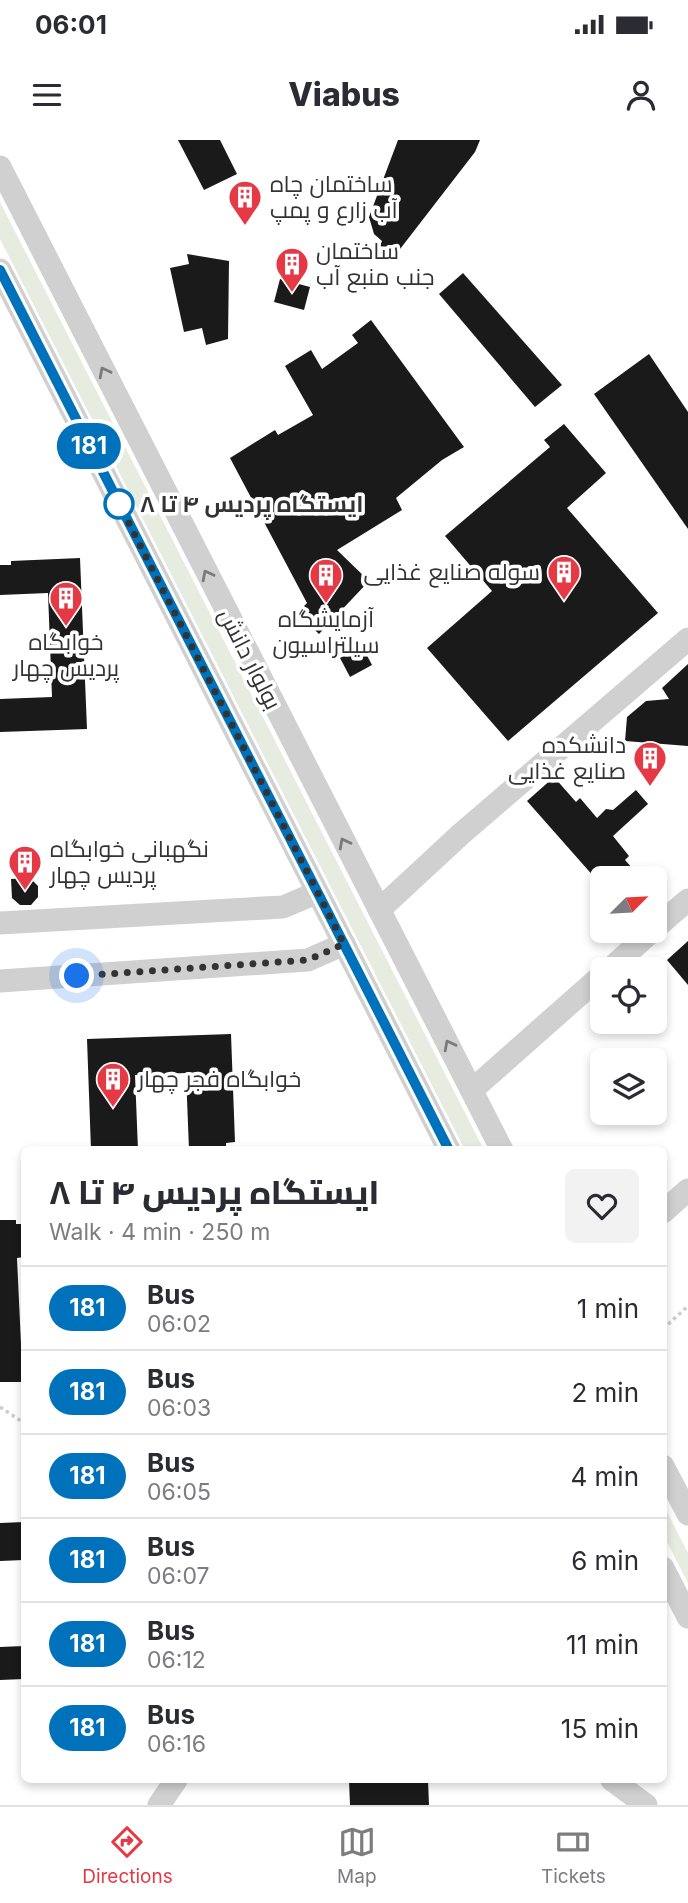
<!DOCTYPE html>
<html lang="en">
<head>
<meta charset="utf-8">
<style>
  :root { --surface:#fff; --page:#f2f2f3; --text:#2b2b33; --muted:#7c7c81; --line:#e1e1e2; --accent:#e63946 }
  body { margin:0; font-family:Inter,Cairo,sans-serif; background:var(--page); color:var(--text); height:100vh; display:flex; flex-direction:column; font-size:26px; white-space:nowrap }
  * { box-sizing:border-box; margin:0 }
  p { font-size:23px; color:var(--muted) }
  .icon { flex:none; width:38px; height:38px; fill:none; stroke:currentColor; stroke-width:2; stroke-linecap:round; stroke-linejoin:round }
  .map { position:relative; flex:1; overflow:hidden }
  .side { position:absolute; left:21px; top:1006px; width:646px; height:637px; display:flex; flex-direction:column; background:var(--surface); border-radius:10px; box-shadow:0 4px 10px #0003 }
  .side>* { flex:none }
  .badge { padding:0 14px; border-radius:23px; font-size:24px; line-height:46px }
  .needle { width:46px; rotate:66deg }
  .tools { position:absolute; left:590px; top:726px; display:grid; gap:14px }
  .tools a { display:grid; place-items:center; width:77px; height:77px; border-radius:10px; background:var(--surface); box-shadow:0 4px 10px #0003; font-size:35px }
  .you { position:absolute; width:35px; height:35px; margin:-18px; border:5px solid #fff; border-radius:50%; background:#1a73e8; box-shadow:0 0 0 10px #1a73e833 }
  .map>.badge { position:absolute; translate:-50% -50%; box-shadow:0 0 0 4px #fff }
  .round { display:grid; place-items:center; flex:none; width:74px; height:74px; border-radius:10px; background:var(--page) }
  .head { display:flex; align-items:center; justify-content:space-between; height:119px; padding:0 28px }
  h1 { font-size:33px; font-weight:800; line-height:52px }
  ul { padding:0; list-style:none }
  li { display:flex; align-items:center; gap:21px; height:84px; padding:0 28px; border-top:2px solid var(--line) }
  li div { flex:1 }
  li b { display:block; font-size:26px }
  li em { font-style:normal }
  li .badge { min-width:77px; font-weight:700; text-align:center }
  .status { display:flex; justify-content:space-between; align-items:center; height:49px; padding:0 35px; background:var(--surface); direction:ltr }
  .status svg { height:19px; fill:currentColor }
  header { display:flex; justify-content:space-between; align-items:center; height:91px; padding:0 28px; background:var(--surface); font-size:32px; font-weight:800 }
  .menu { display:flex; justify-content:space-around; align-items:center; height:98px; border-top:2px solid var(--line); background:var(--surface); font-size:19px; color:var(--muted) }
  .menu a { display:grid; justify-items:center; gap:4px }
  .menu .current { color:var(--accent) }
  .map>svg:first-child { display:block }
  .green { fill:#e6ecdf }
  .building { fill:#1a1a1a }
  .lines { fill:none; stroke-linecap:round; stroke-linejoin:round }
  .path { stroke:#cdcdcd; stroke-width:3.5; stroke-dasharray:3.5 3.5; stroke-linecap:butt }
  .minor { stroke:#d0d0d0; stroke-width:23 }
  .oneway { stroke:#7a7a7a }
  .line-casing { stroke:#fff; stroke-width:16 }
  .line { stroke:#0072bc; stroke-width:10 }
  .walk { stroke:#333; stroke-width:7; stroke-dasharray:0 12.6 }
  .stop-dot { fill:#fff; stroke:#0072bc; stroke-width:3.5 }
  .labels { text-anchor:middle; dominant-baseline:central; stroke-width:7; stroke-linejoin:round; paint-order:stroke }
  .poi-label { font-size:23px; fill:#333; stroke:#fff; text-anchor:start }
  .stop-label { font-size:23px; font-weight:bold; fill:#333; stroke:#fff; text-anchor:start }
  .street-label { font-size:23px; fill:#333; stroke:#fff }
</style>
</head>
<body>
<div class="status"><b>06:01</b><svg viewBox="0 0 49 12"><path d="M0 12V9h3v3zM5 12V6h3v6zM10 12V3h3v9zM15 12V0h3v12zM26 1h20v11H26zM47 4h2v5h-2z"/></svg></div>
<header><svg class="icon" aria-label="menu" viewBox="0 0 24 24"><path d="M4 6h16M4 12h16M4 18h16"/></svg>Viabus<svg class="icon" aria-label="person" viewBox="0 0 24 24"><circle cx="12" cy="8" r="4"/><path d="M4 21q1-7 8-7t8 7"/></svg></header>
<div class="map">
<svg width="688" height="1665" viewBox="0 0 688 1665">
  <rect width="100%" height="100%" fill="#fff"/>
  <g class="green">
    <polygon points="0,62 484,1010 465,1010 0,99"/>
    <polygon points="663,1364 688,1413 688,1443 663,1394"/>
  </g>
  <g class="building">
    <polygon points="178,0 220,0 237,34 204,50"/>
    <polygon points="398,0 480,0 475,12 397,113 380,106 382,101 374,94 369,77"/>
    <polygon points="187,114 229,121 228,199 206,205 202,188 184,192 170,128 189,124"/>
    <polygon points="463,133 562,245 535,267 439,154"/>
    <polygon points="280,139 310,147 304,170 274,162"/>
    <polygon points="371,180 464,307 442,320 396,358 402,370 337,410 369,441 319,494 297,473 307,463 230,318 275,290 278,295 313,275 285,226 311,210 322,229 358,203 352,195"/>
    <polygon points="649,214 688,272 688,389 594,254"/>
    <polygon points="564,284 606,333 567,368 658,473 508,601 427,508 492,451 445,396 550,307 544,300"/>
    <polygon points="80,418 87,589 0,592 0,559 52,557 48,453 0,455 0,425 11,425 11,421"/>
    <polygon points="362,506 372,525 350,537 340,518"/>
    <polygon points="688,524 688,606 625,601 627,577 646,561 669,559 662,548"/>
    <polygon points="554,637 576,662 580,658 597,678 606,669 613,670 636,650 648,664 613,696 629,716 625,720 641,738 595,738 527,661"/>
    <polygon points="30,738 38,746 38,757 31,765 20,765 12,758 11,739"/>
    <polygon points="688,801 688,845 667,820"/>
    <polygon points="231,894 235,1002 226,1003 226,1010 189,1010 186,933 135,935 138,1010 91,1010 87,899"/>
    <polygon points="0,1080 16,1080 16,1084 24,1084 24,1117 17,1118 21,1204 24,1204 22,1242 0,1242"/>
    <polygon points="24,1382 24,1420 0,1421 0,1383"/>
    <polygon points="24,1506 24,1539 0,1540 0,1507"/>
    <polygon points="349,1640 428,1640 429,1665 350,1665"/>
  </g>
  <g class="lines">
    <g class="path">
      <polyline points="663,1189 688,1166"/>
      <polyline points="0,1267 24,1283"/>
    </g>
    <g class="minor">
      <polyline points="0,27 502,1010"/>
      <polyline points="0,130 449,1010"/>
      <polyline points="379,770 461,694 688,499"/>
      <polyline points="0,783 283,767 316,753"/>
      <polyline points="654,789 688,760"/>
      <polyline points="609,830 652,791"/>
      <polyline points="0,841 308,820 344,804"/>
      <polyline points="472,950 602,835"/>
      <polyline points="663,1072 688,1050"/>
      <polyline points="663,1326 688,1374"/>
      <polyline points="663,1428 688,1477"/>
      <polyline points="612,1640 646,1665"/>
      <polyline points="159,1665 176,1640"/>
    </g>
  </g>
  <defs><path id="oneway-chevron" d="M-2-3.5L2.5 0L-2 3.5" fill="none" stroke-width="1.6" stroke-linecap="round" stroke-linejoin="round" transform="scale(1.75)"/></defs>
  <g class="oneway">
    <use href="#oneway-chevron" transform="translate(104 232) rotate(-117)"/>
    <use href="#oneway-chevron" transform="translate(207 435) rotate(-117)"/>
    <use href="#oneway-chevron" transform="translate(344 703) rotate(-118)"/>
    <use href="#oneway-chevron" transform="translate(449 905) rotate(-117)"/>
  </g>
  <g class="lines">
    <defs>
      <polyline id="line" points="0,130 449,1010"/>
    </defs>
    <use href="#line" class="line-casing"/>
    <use href="#line" class="line"/>
    <polyline class="walk" points="77,836 308,820 344,804 119,364"/>
  </g>
  <defs>
    <symbol id="building-pin" viewBox="-11 -11 22 30"><path d="M0 17L-7.5 6A9.5 9.5 0 1 1 7.5 6Z" fill="#e63946" stroke="#fff"/><path d="M-4-6H4V6H1V3H-1V6H-4ZM-2.5-4.3h1.7v1.8h-1.7ZM.8-4.3h1.7v1.8H.8ZM-2.5-1h1.7V.8h-1.7ZM.8-1h1.7V.8H.8Z" fill="#fff"/></symbol>
  </defs>
  <g fill-rule="evenodd">
    <use href="#building-pin" x="226" y="38" width="38" height="52"/>
    <use href="#building-pin" x="273" y="105" width="38" height="52"/>
    <use href="#building-pin" x="545" y="413" width="38" height="52"/>
    <use href="#building-pin" x="307" y="416" width="38" height="52"/>
    <use href="#building-pin" x="47" y="439" width="38" height="52"/>
    <use href="#building-pin" x="631" y="599" width="38" height="52"/>
    <use href="#building-pin" x="6" y="703" width="38" height="52"/>
    <use href="#building-pin" x="94" y="920" width="38" height="52"/>
  </g>
  <circle class="stop-dot" cx="119" cy="364" r="14"/>
  <g class="labels">
    <g class="poi-label">
      <text x="270" y="44">ساختمان چاه<tspan x="270" dy="26">آب زارع و پمپ</tspan></text>
      <text x="316" y="111">ساختمان<tspan x="316" dy="26">جنب منبع آب</tspan></text>
      <text x="540" y="432" text-anchor="end">سوله صنایع غذایی</text>
      <text x="326" y="479" text-anchor="middle">آزمایشگاه<tspan x="326" dy="26">سیلتراسیون</tspan></text>
      <text x="66" y="502" text-anchor="middle">خوابگاه<tspan x="66" dy="26">پردیس چهار</tspan></text>
      <text x="626" y="605" text-anchor="end">دانشکده<tspan x="626" dy="26">صنایع غذایی</tspan></text>
      <text x="50" y="709">نگهبانی خوابگاه<tspan x="50" dy="26">پردیس چهار</tspan></text>
      <text x="138" y="939">خوابگاه فجر چهار</text>
    </g>
    <g class="stop-label">
      <text x="140" y="364">ایستگاه پردیس ۴ تا ۸</text>
    </g>
    <g class="street-label">
      <text transform="translate(250 519) rotate(63)">بولوار دانش</text>
    </g>
  </g>
</svg>
<div class="tools">
<a><svg class="needle" viewBox="-14 -14 28 28"><path d="M0-13l5 13h-10z" fill="#e53935"/><path d="M0 13l5-13h-10z" fill="#7c7c81"/></svg></a>
<a><svg class="icon" aria-label="locate" viewBox="0 0 24 24"><circle cx="12" cy="12" r="6"/><path d="M12 2v4M12 18v4M2 12h4M18 12h4"/></svg></a>
<a><svg class="icon" aria-label="layers" viewBox="0 0 24 24"><path d="M12 4l9 5-9 5-9-5zM3 14l9 5 9-5"/></svg></a>
</div>
<div class="you" style="left:77px;top:836px"></div>
<b class="badge" style="left:89px;top:306px;background:#0072bc;color:#fff">181</b>
<section class="side">
<div class="head"><div><h1>ایستگاه پردیس ۴ تا ۸</h1><p>Walk · 4 min · 250 m</p></div><a class="round"><svg class="icon" aria-label="heart" viewBox="0 0 24 24"><path d="M12 20l-8-8c-3-5 5-10 8-4 3-6 11-1 8 4z"/></svg></a></div>
<ul>
<li><span class="badge" style="background:#0072bc;color:#fff">181</span><div><b>Bus</b><p>06:02</p></div><em>1 min</em></li>
<li><span class="badge" style="background:#0072bc;color:#fff">181</span><div><b>Bus</b><p>06:03</p></div><em>2 min</em></li>
<li><span class="badge" style="background:#0072bc;color:#fff">181</span><div><b>Bus</b><p>06:05</p></div><em>4 min</em></li>
<li><span class="badge" style="background:#0072bc;color:#fff">181</span><div><b>Bus</b><p>06:07</p></div><em>6 min</em></li>
<li><span class="badge" style="background:#0072bc;color:#fff">181</span><div><b>Bus</b><p>06:12</p></div><em>11 min</em></li>
<li><span class="badge" style="background:#0072bc;color:#fff">181</span><div><b>Bus</b><p>06:16</p></div><em>15 min</em></li>
</ul>
</section>
</div>
<nav class="menu">
<a class="current"><svg class="icon" aria-label="directions" viewBox="0 0 24 24"><path d="M12 3l9 9-9 9-9-9zM9 14v-3h6M13 9l2 2-2 2"/></svg>Directions</a>
<a><svg class="icon" aria-label="map" viewBox="0 0 24 24"><path d="M3 6l6-2 6 2 6-2v14l-6 2-6-2-6 2zM9 4v14M15 6v14"/></svg>Map</a>
<a><svg class="icon" aria-label="tickets" viewBox="0 0 24 24"><path d="M3 7h18v10H3zM15 7v10"/></svg>Tickets</a>
</nav>
</body>
</html>
